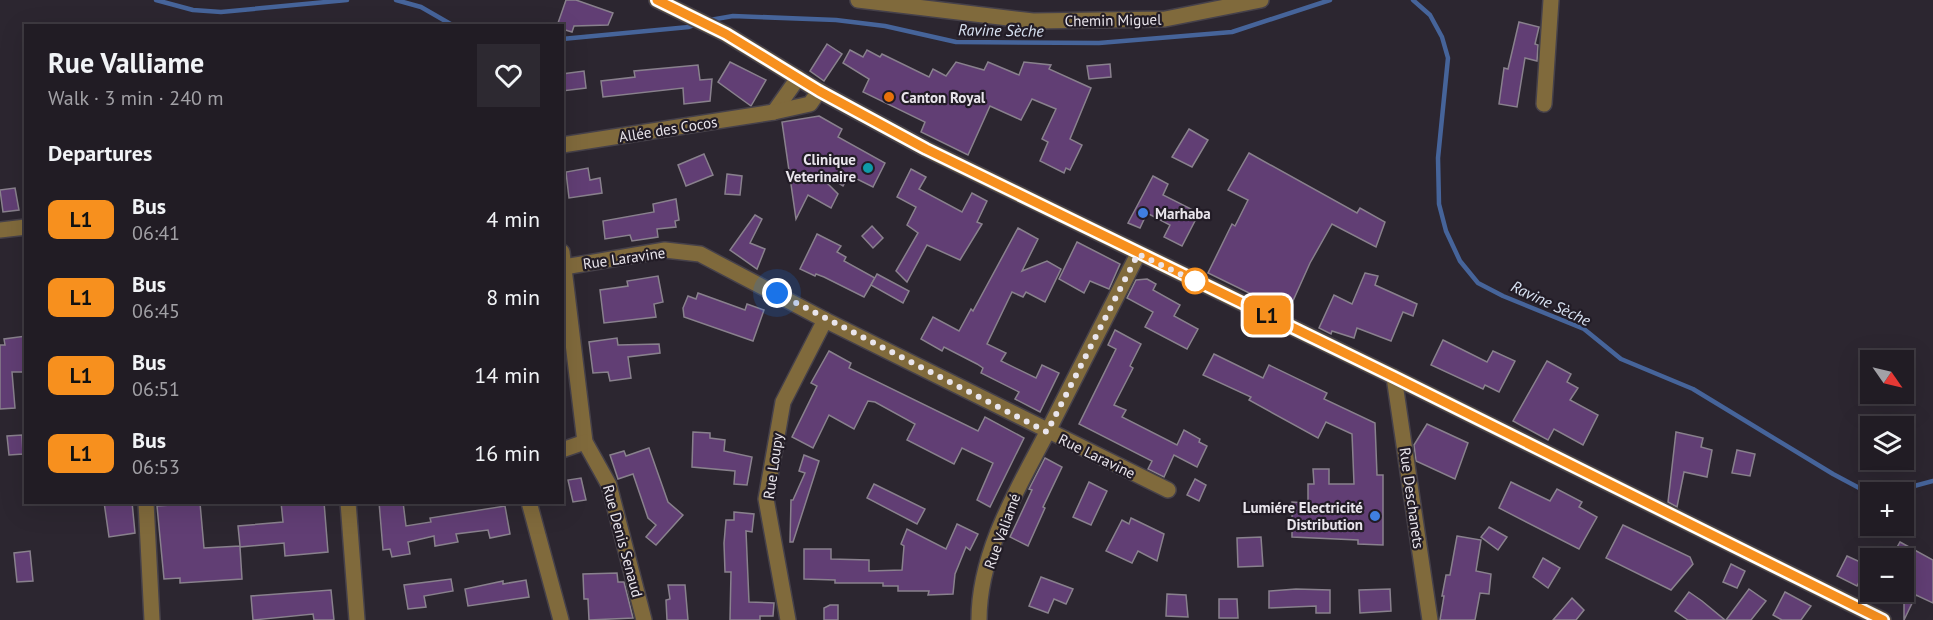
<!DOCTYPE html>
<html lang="en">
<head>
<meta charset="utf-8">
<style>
  :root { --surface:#211c24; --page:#2d2931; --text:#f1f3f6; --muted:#a2a1a6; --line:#3e3a41 }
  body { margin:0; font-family:"PT Sans",sans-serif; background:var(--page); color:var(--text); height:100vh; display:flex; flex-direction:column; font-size:22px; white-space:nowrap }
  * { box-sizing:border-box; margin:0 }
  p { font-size:20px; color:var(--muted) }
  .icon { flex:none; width:33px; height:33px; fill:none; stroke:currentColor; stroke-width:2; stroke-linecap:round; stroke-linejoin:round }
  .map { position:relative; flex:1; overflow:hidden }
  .drawer { position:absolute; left:24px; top:24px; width:540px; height:480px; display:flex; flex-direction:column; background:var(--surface); border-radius:0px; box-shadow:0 6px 24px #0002,0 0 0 2px var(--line) }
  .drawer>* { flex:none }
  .badge { padding:0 12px; border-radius:9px; font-size:21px; line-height:39px }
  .needle { width:39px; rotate:124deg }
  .tools { position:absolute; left:1860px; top:350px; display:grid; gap:12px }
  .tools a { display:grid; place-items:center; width:54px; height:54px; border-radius:0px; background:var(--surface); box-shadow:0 6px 24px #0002,0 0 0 2px var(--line); font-size:30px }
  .you { position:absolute; width:30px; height:30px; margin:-15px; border:4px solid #fff; border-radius:50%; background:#1a73e8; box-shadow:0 0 0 9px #1a73e833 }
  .map>.badge { position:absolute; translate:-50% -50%; box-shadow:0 0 0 3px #fff }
  h2 { padding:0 24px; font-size:22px; line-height:54px }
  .round { display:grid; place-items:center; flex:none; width:63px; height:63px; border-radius:0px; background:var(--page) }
  .summary { display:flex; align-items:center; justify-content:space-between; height:102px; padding:0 24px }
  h1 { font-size:28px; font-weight:700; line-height:45px }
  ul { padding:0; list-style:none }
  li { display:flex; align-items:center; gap:18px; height:78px; padding:0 24px }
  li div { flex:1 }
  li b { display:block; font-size:22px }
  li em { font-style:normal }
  li .badge { min-width:66px; font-weight:700; text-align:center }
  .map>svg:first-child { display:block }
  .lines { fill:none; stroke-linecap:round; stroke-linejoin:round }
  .stream { stroke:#46649a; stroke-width:4.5 }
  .building { fill:#613e74; stroke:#89818d; stroke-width:1.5 }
  .minor-casing { stroke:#46414a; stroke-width:18 }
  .minor { stroke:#806a3c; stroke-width:15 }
  .line-casing { stroke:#fff; stroke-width:14 }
  .line { stroke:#f7901e; stroke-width:9 }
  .walk { stroke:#e9e5ec; stroke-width:6; stroke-dasharray:0 10.8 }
  .food-dot { fill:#e8710a; stroke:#221c26; stroke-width:2 }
  .culture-dot { fill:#0f9aa8; stroke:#221c26; stroke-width:2 }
  .shop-dot { fill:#3f7fe0; stroke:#221c26; stroke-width:2 }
  .stop-dot { fill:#fff; stroke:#f7901e; stroke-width:3 }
  .labels { text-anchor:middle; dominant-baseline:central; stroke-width:4.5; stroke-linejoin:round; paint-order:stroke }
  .street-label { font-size:15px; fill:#e9e5ec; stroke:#221c26 }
  .poi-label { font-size:15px; font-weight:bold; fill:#e9e5ec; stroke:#221c26; text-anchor:start }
  .water-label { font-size:16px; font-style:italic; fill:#d9e3f3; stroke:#221c26 }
</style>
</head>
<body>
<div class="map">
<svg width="1933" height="620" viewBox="0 0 1933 620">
  <rect width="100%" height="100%" fill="#2c2630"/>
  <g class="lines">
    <g class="stream">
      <polyline points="156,0 193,10 221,12 347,0"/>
      <polyline points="396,0 421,7 454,26"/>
      <polyline points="1413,0 1430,15 1442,37 1448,58 1438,158 1439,204 1446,231 1460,261 1478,283 1503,296 1584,329 1621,359 1693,389 1833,474 1863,490 1879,492"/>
      <polyline points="710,20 733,16 836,20 885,26 956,42 1099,43 1232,32 1330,0"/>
      <polyline points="562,39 689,27 697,24"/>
      <polyline points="1892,492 1933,481"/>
    </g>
  </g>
  <g class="building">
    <polygon points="566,0 576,0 613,13 608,25 574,26 572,32 562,29 562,26 557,26"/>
    <polygon points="1519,22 1539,27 1535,44 1538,45 1537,61 1525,58 1517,107 1499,104 1504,68 1508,69"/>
    <polygon points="827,44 842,54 824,81 810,71"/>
    <polygon points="850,50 863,57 867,50 880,57 882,54 929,77 933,69 946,76 956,62 984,70 988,62 1019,75 1024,62 1051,65 1049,69 1091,88 1070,139 1082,145 1070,170 1066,168 1064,173 1040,161 1048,142 1042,139 1056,109 1032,99 1021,120 990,106 968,155 921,132 925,122 863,92 869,79 843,63"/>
    <polygon points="730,62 766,80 751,106 718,82"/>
    <polygon points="1110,64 1111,77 1089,79 1087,66"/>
    <polygon points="698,65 700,80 712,79 710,101 684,104 683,88 603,97 601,81 635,77 634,71"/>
    <polygon points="584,71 586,88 562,91 562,74"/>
    <polygon points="819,116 842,129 838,137 885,163 873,187 849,175 843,186 829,177 826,182 838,194 831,208 808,195 796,219 782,122"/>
    <polygon points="1189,129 1208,140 1192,167 1172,157"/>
    <polygon points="1249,153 1357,213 1360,208 1385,222 1376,247 1332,224 1310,263 1288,312 1208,273 1232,224 1235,226 1248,200 1228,190"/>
    <polygon points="704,154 713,175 686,186 678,165"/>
    <polygon points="588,168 590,180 600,178 602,193 569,198 566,172"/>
    <polygon points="911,169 926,177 919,189 962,212 972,193 987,201 977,222 982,224 960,260 927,245 907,282 896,271 918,233 907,225 916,207 897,197"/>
    <polygon points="727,174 742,176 740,195 725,194"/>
    <polygon points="1153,176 1168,184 1163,195 1199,213 1182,246 1164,237 1170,225 1147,213 1140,228 1128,223"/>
    <polygon points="15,188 19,210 3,212 0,190"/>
    <polygon points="676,199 679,220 675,221 676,227 657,229 658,237 632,241 630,235 605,239 603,221 654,212 653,204"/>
    <polygon points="755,215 762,219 750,243 765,249 757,269 730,250"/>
    <polygon points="872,226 883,238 873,248 862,236"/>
    <polygon points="1018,228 1038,239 1022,271 1047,261 1061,269 1045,302 1026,292 1023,297 1012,292 987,344 1006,353 1001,361 1036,378 1042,365 1059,373 1040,412 1015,399 1019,392 981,373 983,368 977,364 944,347 942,351 921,339 933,317 959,331 971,309 973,311"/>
    <polygon points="817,234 841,246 837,252 846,257 844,261 875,278 864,297 824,277 816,274 815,276 800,269"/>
    <polygon points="1077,242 1120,264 1109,289 1090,281 1084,293 1059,279"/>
    <polygon points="1365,273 1378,276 1375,285 1417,304 1413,316 1403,312 1391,341 1357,328 1354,338 1332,331 1331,334 1319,328 1334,295 1352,304"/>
    <polygon points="877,274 909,291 903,303 871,285"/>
    <polygon points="658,276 663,302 654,304 656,317 604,323 600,290 628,286 627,281"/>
    <polygon points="1147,279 1156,284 1153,290 1180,305 1174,316 1198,329 1187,349 1145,327 1153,312 1127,298 1136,280"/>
    <polygon points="698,293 745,310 747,304 764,310 753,341 684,317 683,308 688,296 696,299"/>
    <polygon points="1115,330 1141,344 1130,366 1133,368 1114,405 1126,410 1122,417 1177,445 1184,430 1200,439 1199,442 1207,446 1197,467 1174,455 1164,477 1148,469 1152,461 1079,424 1116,349 1108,345"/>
    <polygon points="26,336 26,372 12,372 15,408 0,409 0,345 5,345 4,339"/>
    <polygon points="617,338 618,345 659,344 660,353 628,357 631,378 610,381 608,372 593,373 589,342"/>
    <polygon points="1443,340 1487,362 1493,351 1515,361 1499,392 1485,385 1483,389 1431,365"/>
    <polygon points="829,351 851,363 849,368 978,431 985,417 1024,438 990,507 977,500 993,463 962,448 954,464 907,440 915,424 875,402 868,401 854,429 829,415 813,448 792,437 817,386 811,383"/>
    <polygon points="1214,354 1263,378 1269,365 1327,393 1324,399 1375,423 1377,475 1383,475 1383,545 1358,544 1358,540 1292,537 1292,502 1308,503 1308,484 1314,484 1313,469 1329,469 1329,484 1354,484 1352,434 1326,422 1318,438 1249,400 1251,397 1203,375"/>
    <polygon points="1547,361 1571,374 1567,382 1578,388 1570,400 1598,415 1583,445 1554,429 1548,440 1513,421"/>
    <polygon points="1427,424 1468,443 1455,479 1416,461 1414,445"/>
    <polygon points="693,432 710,433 710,438 725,440 724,451 752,457 747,485 734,484 735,471 692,467"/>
    <polygon points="1676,432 1703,438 1701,447 1712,450 1707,477 1684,472 1677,507 1668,502"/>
    <polygon points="22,435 23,454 9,455 7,436"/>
    <polygon points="649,448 668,502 683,515 656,545 646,537 656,525 648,518 633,474 618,479 610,455 624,451 626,456"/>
    <polygon points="1737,450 1755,454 1750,476 1732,473"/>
    <polygon points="804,455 819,461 793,542 790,542 791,500 793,500 805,473 799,471"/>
    <polygon points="1045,458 1062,467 1043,507 1045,508 1028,546 1010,537 1032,490 1029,489"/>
    <polygon points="581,478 586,500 573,502 568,480"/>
    <polygon points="1195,479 1206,485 1199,501 1187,495"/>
    <polygon points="1089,482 1107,491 1091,525 1073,517"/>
    <polygon points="1511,482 1550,501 1557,489 1582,502 1579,507 1597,517 1579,549 1499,508"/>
    <polygon points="874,484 925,509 917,524 867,498"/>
    <polygon points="104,502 132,502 135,533 109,537"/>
    <polygon points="281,502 324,502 328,552 285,556 284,543 240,547 242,579 180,583 180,578 164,579 157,506 200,503 204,548 240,546 238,526 283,522"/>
    <polygon points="379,502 403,502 406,526 431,522 430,518 505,506 510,534 490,538 488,530 456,534 458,542 435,546 434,536 408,542 410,554 392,557 390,549 383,550"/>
    <polygon points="734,512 754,514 752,532 746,531 749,602 774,603 773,616 760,616 760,620 730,620 731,572 725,572 724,543 726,520 734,520"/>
    <polygon points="1131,518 1164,534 1157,561 1138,551 1132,563 1106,551 1122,520 1129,524"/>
    <polygon points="957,524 978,534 970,550 966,547 955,574 953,594 928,595 929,591 898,591 898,586 883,586 883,583 835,583 835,580 804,579 804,549 831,549 831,559 869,560 869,571 902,570 904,546 901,544 907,529 946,549"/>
    <polygon points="1623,525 1690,557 1693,564 1671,590 1606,558"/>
    <polygon points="1489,527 1507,537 1498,550 1481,537"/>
    <polygon points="1457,536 1481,540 1476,571 1491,574 1489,594 1480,593 1475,620 1440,620 1444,596 1442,596 1446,575 1450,575"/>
    <polygon points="1261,537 1263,566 1238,567 1237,538"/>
    <polygon points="1900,542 1933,560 1933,603 1916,595 1904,620 1904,558 1891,558"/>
    <polygon points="30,551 33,581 17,582 14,553"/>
    <polygon points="1847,556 1867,565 1857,586 1837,576"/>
    <polygon points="1543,558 1560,568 1548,588 1533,577"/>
    <polygon points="1731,564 1745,571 1737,588 1723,582"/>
    <polygon points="617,573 618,582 624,582 633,618 589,620 588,599 584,599 583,574"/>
    <polygon points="1041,577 1073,589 1066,604 1054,599 1048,613 1029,606"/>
    <polygon points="451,579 453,591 424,596 426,607 408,609 404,585"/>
    <polygon points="526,580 529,597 468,606 465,589 503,581 503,584"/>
    <polygon points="668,585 685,585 688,620 667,620 666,600 670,599"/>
    <polygon points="1296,589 1330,590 1330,613 1316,613 1316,606 1269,608 1269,591"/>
    <polygon points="1390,589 1391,611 1360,613 1359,590"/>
    <polygon points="1749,589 1766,601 1751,620 1726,620"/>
    <polygon points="331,590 334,620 314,620 313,614 253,620 251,596"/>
    <polygon points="1689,592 1702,601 1725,620 1688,620 1675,611"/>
    <polygon points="1785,592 1811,606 1801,620 1782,620 1773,615"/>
    <polygon points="1167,594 1186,595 1188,617 1166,616"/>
    <polygon points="1572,598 1584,610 1576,620 1553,620"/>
    <polygon points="1219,599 1237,599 1238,618 1219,618"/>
    <polygon points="830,605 838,605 838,620 824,620 824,608"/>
  </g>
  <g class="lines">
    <defs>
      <g id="minor">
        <polyline points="657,0 726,34 819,91 926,149 1394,377 1883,620"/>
        <polyline points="858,0 1033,21 1165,19 1261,0"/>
        <polyline points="1544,104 1551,0"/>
        <polyline points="774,112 798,78"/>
        <polyline points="562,145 774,112 810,104 819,91"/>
        <polyline points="0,230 26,227"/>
        <polyline points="562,252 585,442 609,485 644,620"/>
        <polyline points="564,267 665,250 700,254 825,320 1168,490"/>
        <polyline points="1394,377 1430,620"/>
        <polyline points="562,450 585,442"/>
        <polyline points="146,502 152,620"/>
        <polyline points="348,502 357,620"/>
        <polyline points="529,502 561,620"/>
        <polyline points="788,620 766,499 783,402 825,320"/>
        <path d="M979 620C979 550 1020 485 1051 425 1080 368 1109 311 1138 254"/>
      </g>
    </defs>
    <use href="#minor" class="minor-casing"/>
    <use href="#minor" class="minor"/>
  </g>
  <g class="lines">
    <defs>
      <polyline id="line" points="657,0 726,34 819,91 926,149 1394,377 1883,620"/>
    </defs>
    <use href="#line" class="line-casing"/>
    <use href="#line" class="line"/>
    <polyline class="walk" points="777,293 1047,432 1138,254 1195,281"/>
  </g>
  <circle class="food-dot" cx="889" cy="97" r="6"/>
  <circle class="culture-dot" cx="868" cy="168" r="6"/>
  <g class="shop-dot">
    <circle cx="1143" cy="213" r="6"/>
    <circle cx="1375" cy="516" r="6"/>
  </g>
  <circle class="stop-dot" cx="1195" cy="281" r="12"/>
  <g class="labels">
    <g class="street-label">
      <text transform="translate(1113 20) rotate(-1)">Chemin Miguel</text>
      <text transform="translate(668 129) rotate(-9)">Allée des Cocos</text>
      <text transform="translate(624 258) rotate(-8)">Rue Laravine</text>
      <text transform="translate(1097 456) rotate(26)">Rue Laravine</text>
      <text transform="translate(773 466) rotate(-82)">Rue Loupy</text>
      <text transform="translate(1412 498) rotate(82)">Rue Deschanets</text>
      <text transform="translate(1002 531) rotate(-70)">Rue Valiamé</text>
      <text transform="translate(623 541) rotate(75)">Rue Denis Senaud</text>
    </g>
    <g class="poi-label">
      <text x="901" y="97">Canton Royal</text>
      <text x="856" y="159" text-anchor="end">Clinique<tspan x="856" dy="17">Veterinaire</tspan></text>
      <text x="1155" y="213">Marhaba</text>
      <text x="1363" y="507" text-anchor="end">Lumiére Electricité<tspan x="1363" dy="17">Distribution</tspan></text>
    </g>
    <g class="water-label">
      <text transform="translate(1001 30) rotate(1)">Ravine Sèche</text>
      <text transform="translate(1551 303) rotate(25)">Ravine Sèche</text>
    </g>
  </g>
</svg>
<div class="tools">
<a><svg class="needle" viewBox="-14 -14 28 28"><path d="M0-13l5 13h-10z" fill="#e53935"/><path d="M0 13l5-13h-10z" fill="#a2a1a6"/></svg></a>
<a><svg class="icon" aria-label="layers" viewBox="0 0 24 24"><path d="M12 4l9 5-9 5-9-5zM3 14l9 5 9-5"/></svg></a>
<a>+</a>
<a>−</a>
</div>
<div class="you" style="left:777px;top:293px"></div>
<b class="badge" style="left:1267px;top:315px;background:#f7901e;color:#111">L1</b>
<section class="drawer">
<div class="summary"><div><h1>Rue Valliame</h1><p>Walk · 3 min · 240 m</p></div><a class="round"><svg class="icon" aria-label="heart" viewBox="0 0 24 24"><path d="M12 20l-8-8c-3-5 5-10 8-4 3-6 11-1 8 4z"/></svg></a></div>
<h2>Departures</h2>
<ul>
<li><span class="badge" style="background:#f7901e;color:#111">L1</span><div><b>Bus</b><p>06:41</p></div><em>4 min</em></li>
<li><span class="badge" style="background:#f7901e;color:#111">L1</span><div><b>Bus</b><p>06:45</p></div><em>8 min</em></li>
<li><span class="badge" style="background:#f7901e;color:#111">L1</span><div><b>Bus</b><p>06:51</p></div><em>14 min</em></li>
<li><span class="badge" style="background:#f7901e;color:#111">L1</span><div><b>Bus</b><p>06:53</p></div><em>16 min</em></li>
</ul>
</section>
</div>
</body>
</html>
